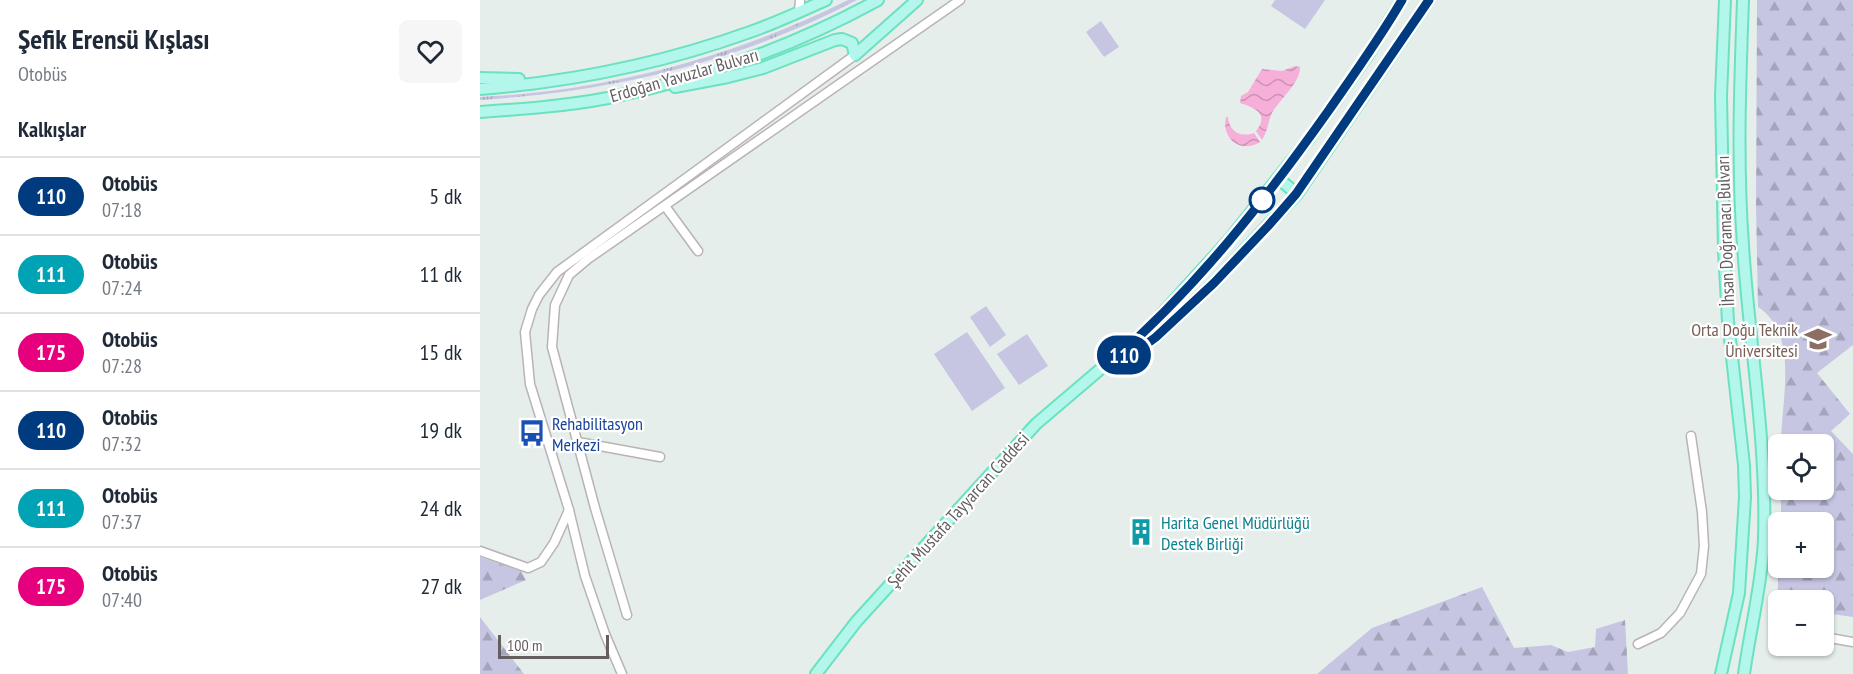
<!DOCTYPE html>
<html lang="tr">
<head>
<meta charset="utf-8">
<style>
  :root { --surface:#fff; --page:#f6f6f7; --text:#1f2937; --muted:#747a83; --line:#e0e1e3 }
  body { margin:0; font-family:"PT Sans Narrow",sans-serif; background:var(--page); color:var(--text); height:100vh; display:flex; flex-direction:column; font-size:22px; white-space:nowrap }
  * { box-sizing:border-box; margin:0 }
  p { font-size:20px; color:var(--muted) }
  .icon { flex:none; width:33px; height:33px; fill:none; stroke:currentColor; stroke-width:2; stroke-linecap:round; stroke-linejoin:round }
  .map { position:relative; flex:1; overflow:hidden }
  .details { display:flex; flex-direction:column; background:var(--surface); width:480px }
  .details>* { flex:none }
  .badge { padding:0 12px; border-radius:20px; font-size:21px; line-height:39px }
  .buttons { position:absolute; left:1288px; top:434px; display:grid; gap:12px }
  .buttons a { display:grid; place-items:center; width:66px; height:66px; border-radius:9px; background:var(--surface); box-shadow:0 2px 4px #0004; font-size:30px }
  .scale { position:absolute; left:18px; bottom:15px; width:111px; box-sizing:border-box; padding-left:6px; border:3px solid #655e61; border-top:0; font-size:16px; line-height:21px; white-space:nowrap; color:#655e61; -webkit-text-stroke:4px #fff; paint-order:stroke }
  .map>.badge { position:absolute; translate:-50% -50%; box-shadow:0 0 0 3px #fff }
  h2 { padding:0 18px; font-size:22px; line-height:54px }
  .round { display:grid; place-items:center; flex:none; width:63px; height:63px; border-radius:9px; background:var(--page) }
  .overview { display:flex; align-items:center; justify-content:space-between; height:102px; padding:0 18px }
  h1 { font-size:28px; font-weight:700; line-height:45px }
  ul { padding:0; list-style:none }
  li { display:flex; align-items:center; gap:18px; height:78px; padding:0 18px; border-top:2px solid var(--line) }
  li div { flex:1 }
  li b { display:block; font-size:22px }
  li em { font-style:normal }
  li .badge { min-width:66px; font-weight:700; text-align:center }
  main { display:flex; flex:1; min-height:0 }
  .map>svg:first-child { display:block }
  .grass { fill:url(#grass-tufts) }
  .forest { fill:url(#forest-firs) }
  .pitch { fill:#c6c6e3 }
  .water { fill:url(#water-waves) }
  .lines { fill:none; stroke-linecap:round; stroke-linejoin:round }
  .minor-casing { stroke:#b9b3b6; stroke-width:11 }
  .major-casing { stroke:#6be2bf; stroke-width:14 }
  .minor { stroke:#fff; stroke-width:8 }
  .major { stroke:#b3f6eb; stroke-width:10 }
  .line-casing { stroke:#fff; stroke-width:14 }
  .line { stroke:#003b80; stroke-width:9 }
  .stop-dot { fill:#fff; stroke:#003b80; stroke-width:3 }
  .labels { text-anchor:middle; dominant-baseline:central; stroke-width:4.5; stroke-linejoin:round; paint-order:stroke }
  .street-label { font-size:18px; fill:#655e61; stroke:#fff }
  .education-label { font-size:18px; fill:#785e54; stroke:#fff; text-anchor:end }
  .transit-label { font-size:18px; fill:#164399; stroke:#fff; text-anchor:start }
  .culture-label { font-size:18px; fill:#0d838f; stroke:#fff; text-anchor:start }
</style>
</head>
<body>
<main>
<section class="details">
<div class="overview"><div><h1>Şefik Erensü Kışlası</h1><p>Otobüs</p></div><a class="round"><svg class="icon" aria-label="heart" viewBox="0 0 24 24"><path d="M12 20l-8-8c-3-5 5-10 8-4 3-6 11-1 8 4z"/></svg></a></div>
<h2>Kalkışlar</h2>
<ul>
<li><span class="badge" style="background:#003b80;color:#fff">110</span><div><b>Otobüs</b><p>07:18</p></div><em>5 dk</em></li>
<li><span class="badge" style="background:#00a3b4;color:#fff">111</span><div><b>Otobüs</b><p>07:24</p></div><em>11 dk</em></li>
<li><span class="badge" style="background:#e6007e;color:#fff">175</span><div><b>Otobüs</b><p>07:28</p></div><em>15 dk</em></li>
<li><span class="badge" style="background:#003b80;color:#fff">110</span><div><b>Otobüs</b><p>07:32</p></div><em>19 dk</em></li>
<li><span class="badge" style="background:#00a3b4;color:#fff">111</span><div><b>Otobüs</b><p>07:37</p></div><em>24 dk</em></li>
<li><span class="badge" style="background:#e6007e;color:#fff">175</span><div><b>Otobüs</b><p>07:40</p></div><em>27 dk</em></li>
</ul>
</section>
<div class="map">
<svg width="1373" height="674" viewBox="0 0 1373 674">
  <defs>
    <pattern id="grass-tufts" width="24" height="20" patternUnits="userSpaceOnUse" patternTransform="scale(1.5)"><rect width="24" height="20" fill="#c6c6e3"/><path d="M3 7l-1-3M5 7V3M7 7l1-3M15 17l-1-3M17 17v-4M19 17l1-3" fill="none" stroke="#a4a4bb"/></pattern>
    <pattern id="forest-firs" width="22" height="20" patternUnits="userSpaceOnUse" patternTransform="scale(1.5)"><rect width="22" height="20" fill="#c6c6e3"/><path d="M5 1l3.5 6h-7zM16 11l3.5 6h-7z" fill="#a4a4bb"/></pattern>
    <pattern id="water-waves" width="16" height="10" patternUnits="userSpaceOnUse" patternTransform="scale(1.5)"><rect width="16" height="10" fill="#f6afd8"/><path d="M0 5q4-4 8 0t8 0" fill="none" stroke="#cb92b3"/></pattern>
  </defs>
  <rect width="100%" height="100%" fill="#e6eeec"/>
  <path class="grass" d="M368 0H377C256 63 135 91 0 100V97C128 91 254 57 368 0Z"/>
  <g class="forest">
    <path d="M1277 0H1373V345L1337 373 1370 414 1351 431 1373 454V617L1344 613V600H1299V606H1297L1299 558V567H1344V522H1301V489H1344V444H1301C1301 401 1320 334 1278 307L1276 206Z"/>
    <polygon points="0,557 41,571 46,580 0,600"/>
    <polygon points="1002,587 1034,648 1071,645 1088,652 1115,647 1116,629 1145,620 1148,674 837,674 892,628"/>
    <polygon points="0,617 44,674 0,674"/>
  </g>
  <g class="pitch">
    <polygon points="795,0 845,0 825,29 791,6"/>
    <polygon points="621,21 639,47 624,57 606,32"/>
    <polygon points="506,306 526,335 510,347 490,317"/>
    <polygon points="487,332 525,388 492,411 454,354"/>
    <polygon points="547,334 568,366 539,385 517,354"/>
  </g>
  <g class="water">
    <path d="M815 66 820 67C821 82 800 99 792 113 788 121 788 131 782 140L776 131C790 113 774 108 760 103L761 96 768 92 782 69 802 71Z"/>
    <path d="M746 117H748C749 131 760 138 774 133L780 142C761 154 741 139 746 117Z"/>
  </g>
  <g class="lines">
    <defs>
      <g id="minor">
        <polyline points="319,12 320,0"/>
        <polyline points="185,206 218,251"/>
        <polyline points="98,442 180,457"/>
        <polyline points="0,551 48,568 61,562 74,543 89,510"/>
        <polyline points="147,615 115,508 72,347 75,305 89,275 108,259 480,0"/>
        <polyline points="1344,637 1373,642"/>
        <polyline points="1158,644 1181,633 1200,613 1221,574 1224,546 1222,512 1211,436"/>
        <polyline points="142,674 125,634 105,576 89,510 50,384 45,332 52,309 59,295 77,272 375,55"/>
      </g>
      <g id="major">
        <path d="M1263 0C1260 82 1257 164 1263 245 1269 343 1287 440 1284 539 1282 584 1270 630 1264 674"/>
        <polyline points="375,55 437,0"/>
        <polyline points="0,78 39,79"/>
        <polyline points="195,87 248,77 283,68 355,40 362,39 372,43 375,55"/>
        <path d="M0 89C90 82 184 63 270 32 296 23 321 11 346 0"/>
        <path d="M0 112C43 109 86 106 128 98 221 79 314 46 398 0"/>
        <polyline points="799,179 817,194"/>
        <polyline points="643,355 664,346 676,337 734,283 817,194 949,0"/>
        <polyline points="336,674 376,622 556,424 671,326 749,240 828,140 887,56 922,0"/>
        <polyline points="1241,674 1259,593 1265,497 1264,465 1248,321 1244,250 1241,96 1245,0"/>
      </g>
    </defs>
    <use href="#minor" class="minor-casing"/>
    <use href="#major" class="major-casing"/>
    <use href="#minor" class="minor"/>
    <use href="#major" class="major"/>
  </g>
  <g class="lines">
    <defs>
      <path id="line" d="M922 0C900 38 874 74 849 110 786 199 717 287 634 359L664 346 676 337 734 283 788 226 816 194 949 0"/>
    </defs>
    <use href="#line" class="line-casing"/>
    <use href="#line" class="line"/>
  </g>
  <defs>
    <symbol id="university-bare" viewBox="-9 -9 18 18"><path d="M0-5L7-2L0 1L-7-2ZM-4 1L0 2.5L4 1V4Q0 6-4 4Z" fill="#8d6e63" stroke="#fff" stroke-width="2.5" paint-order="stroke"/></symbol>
    <symbol id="bus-bare" viewBox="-9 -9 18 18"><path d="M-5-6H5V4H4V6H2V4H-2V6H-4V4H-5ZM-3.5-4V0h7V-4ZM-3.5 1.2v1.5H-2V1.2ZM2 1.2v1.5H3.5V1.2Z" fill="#1a4fb4" stroke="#fff" stroke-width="2.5" paint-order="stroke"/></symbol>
    <symbol id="building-bare" viewBox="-9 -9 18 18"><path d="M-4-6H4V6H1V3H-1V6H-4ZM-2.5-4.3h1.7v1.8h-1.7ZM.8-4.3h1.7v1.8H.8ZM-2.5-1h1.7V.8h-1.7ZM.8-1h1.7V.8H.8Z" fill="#0f9aa8" stroke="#fff" stroke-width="2.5" paint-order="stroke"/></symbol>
  </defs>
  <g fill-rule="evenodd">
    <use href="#university-bare" x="1319" y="320" width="38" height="38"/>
    <use href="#bus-bare" x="33" y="414" width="38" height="38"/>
    <use href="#building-bare" x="642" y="513" width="38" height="38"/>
  </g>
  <circle class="stop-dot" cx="782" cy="200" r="12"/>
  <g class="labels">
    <g class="street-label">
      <text transform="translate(204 75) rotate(-16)">Erdoğan Yavuzlar Bulvarı</text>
      <text transform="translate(1245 231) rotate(-92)">İhsan Doğramacı Bulvarı</text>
      <text transform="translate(478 510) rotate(-48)">Şehit Mustafa Tayyarcan Caddesi</text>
    </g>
    <g class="education-label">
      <text x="1318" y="329">Orta Doğu Teknik<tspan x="1318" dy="21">Üniversitesi</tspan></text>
    </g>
    <g class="transit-label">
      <text x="72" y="423">Rehabilitasyon<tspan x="72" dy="21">Merkezi</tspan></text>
    </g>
    <g class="culture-label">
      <text x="681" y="522">Harita Genel Müdürlüğü<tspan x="681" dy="21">Destek Birliği</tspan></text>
    </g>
  </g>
</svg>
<div class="buttons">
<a><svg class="icon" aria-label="locate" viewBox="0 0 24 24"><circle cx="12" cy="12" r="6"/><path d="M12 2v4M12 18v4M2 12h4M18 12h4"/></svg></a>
<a>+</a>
<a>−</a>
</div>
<div class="scale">100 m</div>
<b class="badge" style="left:644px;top:355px;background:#003b80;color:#fff">110</b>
</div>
</main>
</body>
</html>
